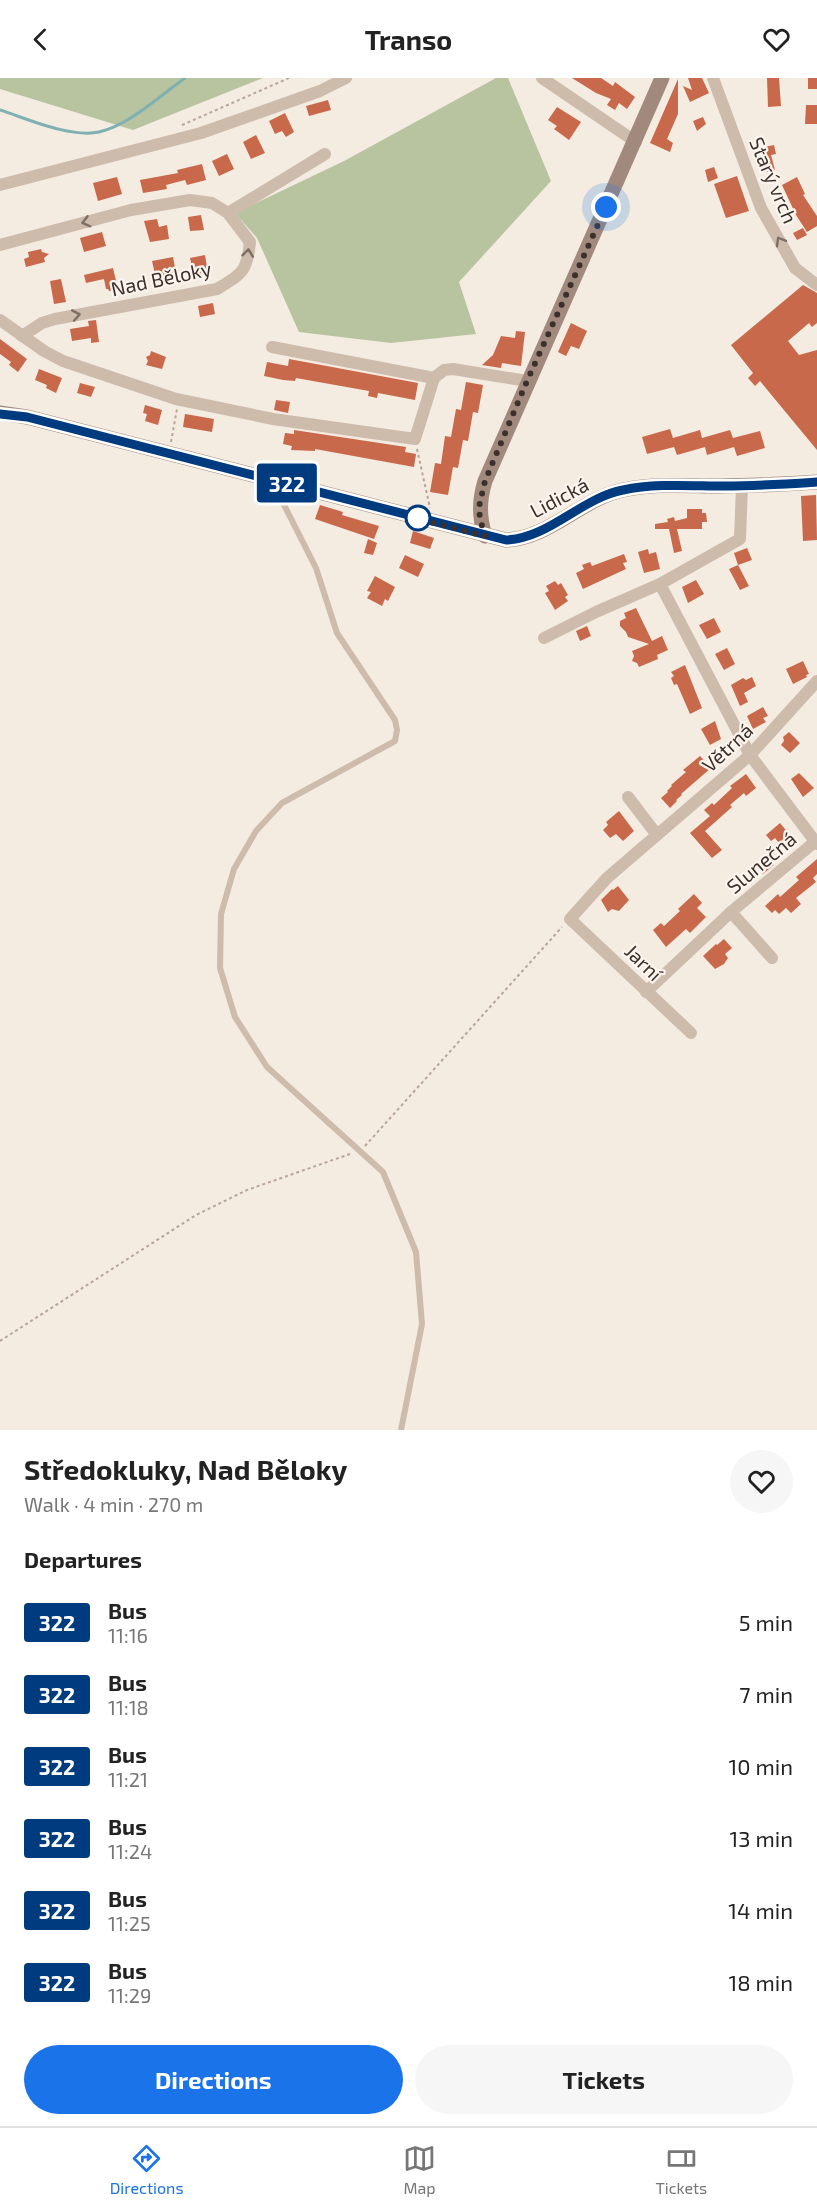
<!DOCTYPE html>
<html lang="en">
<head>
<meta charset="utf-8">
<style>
  :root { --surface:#fff; --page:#f6f6f6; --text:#222; --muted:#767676; --line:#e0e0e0; --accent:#1a73e8 }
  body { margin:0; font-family:"Exo 2",sans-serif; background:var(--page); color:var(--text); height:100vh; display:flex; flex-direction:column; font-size:22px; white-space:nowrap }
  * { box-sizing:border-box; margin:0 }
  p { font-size:20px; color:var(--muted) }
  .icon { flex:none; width:33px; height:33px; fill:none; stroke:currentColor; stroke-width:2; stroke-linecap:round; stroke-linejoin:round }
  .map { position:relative; height:1352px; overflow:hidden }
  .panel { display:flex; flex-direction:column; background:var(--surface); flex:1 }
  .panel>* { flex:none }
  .badge { padding:0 12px; border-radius:4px; font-size:21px; line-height:39px }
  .you { position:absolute; width:30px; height:30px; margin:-15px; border:4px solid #fff; border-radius:50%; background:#1a73e8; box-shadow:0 0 0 9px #1a73e833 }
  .map>.badge { position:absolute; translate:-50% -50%; box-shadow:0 0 0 3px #fff }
  h2 { padding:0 24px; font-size:22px; line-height:54px }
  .round { display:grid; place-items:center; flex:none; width:63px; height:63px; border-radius:32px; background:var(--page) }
  .overview { display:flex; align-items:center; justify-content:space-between; height:102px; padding:0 24px }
  h1 { font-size:28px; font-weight:700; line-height:45px }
  .action { display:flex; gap:12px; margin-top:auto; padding:12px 24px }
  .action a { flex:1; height:69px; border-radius:36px; background:var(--accent); color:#fff; font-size:24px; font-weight:700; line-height:69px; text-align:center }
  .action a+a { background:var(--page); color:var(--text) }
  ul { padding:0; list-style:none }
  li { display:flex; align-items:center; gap:18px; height:72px; padding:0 24px }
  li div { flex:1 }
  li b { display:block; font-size:22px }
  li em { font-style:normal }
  li .badge { min-width:66px; font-weight:700; text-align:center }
  header { display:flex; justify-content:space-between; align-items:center; height:78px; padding:0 24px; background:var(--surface); font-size:27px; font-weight:700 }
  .tab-bar { display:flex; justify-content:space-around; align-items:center; height:84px; border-top:2px solid var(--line); background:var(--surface); font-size:16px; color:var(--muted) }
  .tab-bar a { display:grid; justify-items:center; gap:3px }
  .tab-bar .selected { color:var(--accent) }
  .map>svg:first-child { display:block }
  .green { fill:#b8c4a0 }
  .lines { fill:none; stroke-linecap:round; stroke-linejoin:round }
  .stream { stroke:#7fb0b2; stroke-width:3 }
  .building { fill:#c8694b }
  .path { stroke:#b9a596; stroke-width:2; stroke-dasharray:3 3; stroke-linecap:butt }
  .lane { stroke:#cdbbac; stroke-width:6 }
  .street { stroke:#cdbbac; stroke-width:12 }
  .secondary { stroke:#a18a7d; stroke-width:15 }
  .oneway { stroke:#7d6f65 }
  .line-casing { stroke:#fff; stroke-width:14 }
  .line { stroke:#003b80; stroke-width:9 }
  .walk { stroke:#3b302b; stroke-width:6; stroke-dasharray:0 10.8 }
  .stop-dot { fill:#fff; stroke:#003b80; stroke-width:3 }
  .labels { text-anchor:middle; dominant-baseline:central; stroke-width:4.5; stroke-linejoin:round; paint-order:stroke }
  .street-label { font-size:20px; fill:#3b302b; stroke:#fbf5ee }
</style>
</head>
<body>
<header><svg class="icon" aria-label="back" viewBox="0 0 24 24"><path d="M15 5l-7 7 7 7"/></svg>Transo<svg class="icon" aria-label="heart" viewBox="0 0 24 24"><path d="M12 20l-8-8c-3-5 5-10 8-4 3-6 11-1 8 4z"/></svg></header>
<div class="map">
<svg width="817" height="1352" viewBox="0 0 817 1352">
  <rect width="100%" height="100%" fill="#f4ebe1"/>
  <g class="green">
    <polygon points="0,0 263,0 133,52 0,11"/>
    <polygon points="496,0 508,0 551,103 459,204 476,256 391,265 299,254 257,160 235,135 344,83"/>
  </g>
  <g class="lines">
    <path class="stream" d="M0 32C28 41 70 60 99 54 128 48 161 17 185 0"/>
  </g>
  <g class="building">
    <polygon points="572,0 601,0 613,8 615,4 635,19 627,31 619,25 615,32 607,27 611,21 596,15"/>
    <polygon points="688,0 702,0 709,15 690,24 683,8 692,12"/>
    <polygon points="767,0 779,0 781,28 768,29"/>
    <rect x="808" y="0" width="9" height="11"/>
    <polygon points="678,1 678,36 667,61 673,65 670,74 650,65"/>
    <polygon points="328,22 331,32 309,38 306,28"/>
    <polygon points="806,27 817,27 817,46 805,46"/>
    <polygon points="557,29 581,44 569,62 554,51 557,48 548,42"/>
    <polygon points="285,35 294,54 286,59 282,53 275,56 269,43"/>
    <polygon points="703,39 706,46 697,53 693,43"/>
    <polygon points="256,57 265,75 251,81 243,64"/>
    <polygon points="774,67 776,76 771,77 775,92 767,94 760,70"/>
    <polygon points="227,76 234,91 219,98 212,83"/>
    <polygon points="202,86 206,102 187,107 185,102 166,107 167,111 143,115 140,102 178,95 177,92"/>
    <polygon points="714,89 718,100 708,104 705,92"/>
    <polygon points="737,98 749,133 726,140 714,106"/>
    <polygon points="117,99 122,116 98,123 93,105"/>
    <polygon points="797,99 805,116 803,117 817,138 817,148 807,154 796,137 782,107"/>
    <polygon points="201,137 204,152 190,153 188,139"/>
    <polygon points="157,141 159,149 167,147 169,161 150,164 144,143"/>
    <polygon points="803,150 807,157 797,162 793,155"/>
    <polygon points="102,154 106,168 84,174 80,160"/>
    <polygon points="41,171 42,174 49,176 44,180 45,184 26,189 24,181 29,179 28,174"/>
    <polygon points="205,177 208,195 194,197 190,180"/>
    <polygon points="173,179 177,200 164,202 163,195 155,196 152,183"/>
    <polygon points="113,190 118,211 109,213 108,211 106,211 104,201 86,205 84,197"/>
    <polygon points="61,201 66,224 54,226 50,203"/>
    <polygon points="803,207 817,215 817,245 812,249 809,245 788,263 799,277 817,272 817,372 760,303 755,308 748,300 753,295 731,267"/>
    <polygon points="213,225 215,236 200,239 198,228"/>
    <polygon points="96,242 99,264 91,265 91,260 72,263 70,251 89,248 88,243"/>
    <polygon points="571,245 587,253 579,271 571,268 566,278 558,274"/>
    <polygon points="516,253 525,254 521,288 502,285 501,290 482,287 493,277 501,258 515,260"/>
    <polygon points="0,261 27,281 18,294 9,287 11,284 0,276"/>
    <polygon points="151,273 166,279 162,291 146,287 148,283 146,279 150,277"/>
    <polygon points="289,281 418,305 415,322 378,315 377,320 368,318 369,313 296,300 295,303 283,302 264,298 267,284 288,288"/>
    <polygon points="39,291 62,300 56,315 46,310 47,307 35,302"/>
    <polygon points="466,304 483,307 478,335 473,334 468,363 463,362 458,390 453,389 448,417 430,414 435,385 441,386 445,358 451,359 456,331 461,332"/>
    <polygon points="80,305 95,309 91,319 77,315"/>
    <polygon points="276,322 290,324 288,335 274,332"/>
    <polygon points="145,327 162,332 158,347 145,343 147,336 143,335"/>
    <polygon points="185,336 214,341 212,354 183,349"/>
    <polygon points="670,351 673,360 700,352 702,360 730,352 733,360 760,353 765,370 737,378 734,369 707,377 705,369 677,377 674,369 647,376 642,359"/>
    <polygon points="294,352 406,369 405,374 416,376 414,389 315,371 315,373 291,372 292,368 283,366 285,355 294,356"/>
    <polygon points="816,417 817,462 803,463 801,418"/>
    <polygon points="320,427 343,434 342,437 379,448 374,461 315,441"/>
    <polygon points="687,431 702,431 702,435 706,435 707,444 702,444 702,451 677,451 682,473 674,475 669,451 655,451 655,446 668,444 667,441 674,439 675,443 687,440"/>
    <polygon points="413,453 434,460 430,471 410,465"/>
    <polygon points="368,461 377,465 373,477 364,475"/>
    <polygon points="747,470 752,482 738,487 734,475"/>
    <polygon points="648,471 649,476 656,474 660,491 644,495 638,474"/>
    <polygon points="624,476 627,484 623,485 626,491 583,511 576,495 584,491 582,487 590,484 592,488"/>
    <polygon points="405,477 424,486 418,499 399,490"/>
    <polygon points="738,487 749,508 740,512 729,491"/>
    <polygon points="375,498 395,509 388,523 385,521 382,528 367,520 371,514 367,513"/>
    <polygon points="696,502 704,516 688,525 682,509"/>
    <polygon points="555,503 558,507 561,505 568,517 565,519 568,523 555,532 545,515 549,513 546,508"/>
    <polygon points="636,530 652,563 662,558 668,572 657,577 658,581 639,589 637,585 632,583 634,578 632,573 649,566 628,559 626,554 620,548 620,543 626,540 624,535"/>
    <polygon points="714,540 721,554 707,561 699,547"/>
    <polygon points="587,548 591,558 580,563 576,553"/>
    <polygon points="727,570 735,586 724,592 715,576"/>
    <polygon points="803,583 809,596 806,597 807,599 793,606 786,591"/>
    <polygon points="685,587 702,630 690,636 677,606 674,607 671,600 674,598 671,594"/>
    <polygon points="752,599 756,608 744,615 748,624 740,628 731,607 743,600 746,602"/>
    <polygon points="763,629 768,638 763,640 766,644 753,651 747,638"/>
    <polygon points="715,643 721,661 710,667 701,651"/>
    <polygon points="789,654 800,665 790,675 781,667 784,663 783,659"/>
    <polygon points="700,678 711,690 681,716 682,717 676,722 677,723 670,730 661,720 668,714 667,713 672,708 671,707 686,694 683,692"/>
    <polygon points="799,695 814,710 803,719 791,701"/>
    <polygon points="746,696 756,710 746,718 744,715 730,727 732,729 705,753 722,772 712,780 690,755 710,738 704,732 712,725 714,727 732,710 730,708"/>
    <polygon points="619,733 634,753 623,763 616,756 610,760 603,752 608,747 606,744"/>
    <polygon points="780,745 794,762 783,770 775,760 771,763 766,757"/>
    <polygon points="769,781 774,787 763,796 758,790"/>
    <polygon points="817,781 817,796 813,800 816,804 796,820 801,826 791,835 786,830 779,836 775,832 772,835 765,828 778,816 780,819 799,802 796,799"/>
    <polygon points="618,808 629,822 619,833 612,831 608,834 601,822 612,811 613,812"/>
    <polygon points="694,816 702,825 697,830 706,839 690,855 686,851 666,869 653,852 661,845 664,848 680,833 678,831"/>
    <polygon points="724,861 732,870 725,876 728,880 724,886 715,891 703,878 716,866 717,867"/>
  </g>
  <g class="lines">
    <g class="path">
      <polyline points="182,47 289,0"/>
      <polyline points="171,364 177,331"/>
      <polyline points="417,371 430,430"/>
      <polyline points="365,1068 562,849"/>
      <polyline points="0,1263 196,1137 247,1112 350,1076"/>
    </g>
    <polyline class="lane" points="278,404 278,415 316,490 337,555 395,642 397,652 395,663 282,725 256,753 234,791 221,836 220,890 235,939 267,989 383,1094 416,1174 422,1246 401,1352"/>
    <g class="street">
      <polyline points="542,0 636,64"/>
      <polyline points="713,0 761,130 795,190 817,207"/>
      <polyline points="0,107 201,55 320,13 346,0"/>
      <polyline points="228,135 325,76"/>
      <path d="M0 167 131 132 190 122 212 125 228 135 250 164C247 194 242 196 217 211L55 241 42 245 22 258"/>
      <polyline points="0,242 44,273 63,283 176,321 273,341 415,361 434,300 444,292 453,291 527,303"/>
      <polyline points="272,269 434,300"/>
      <polyline points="660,506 750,677 817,766"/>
      <polyline points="544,560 596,534 660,506 740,461 742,408"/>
      <polyline points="628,719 657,757"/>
      <polyline points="772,880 731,834 817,762"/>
      <polyline points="646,914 731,834"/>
      <polyline points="691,955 570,841 607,800 750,677 817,603"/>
    </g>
    <g class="secondary">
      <path d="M0 335 27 339 506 462C550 460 581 421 623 412 655 405 688 408 720 408 752 408 785 406 817 404"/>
      <path d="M485 458C479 438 479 423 485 403L662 0"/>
    </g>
  </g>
  <defs><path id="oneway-chevron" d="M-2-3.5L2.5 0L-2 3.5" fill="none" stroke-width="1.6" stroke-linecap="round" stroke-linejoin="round" transform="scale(1.5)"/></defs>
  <g class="oneway">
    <use href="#oneway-chevron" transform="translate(86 144) rotate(165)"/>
    <use href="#oneway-chevron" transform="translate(780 163) rotate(-120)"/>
    <use href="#oneway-chevron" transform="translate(248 175) rotate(-83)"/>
    <use href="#oneway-chevron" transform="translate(76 237) rotate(-10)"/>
  </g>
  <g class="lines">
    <defs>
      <path id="line" d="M0 336 27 339 506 462C550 460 581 420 623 412 656 405 692 408 725 408 756 408 786 406 817 404"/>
    </defs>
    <use href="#line" class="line-casing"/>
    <use href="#line" class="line"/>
    <polyline class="walk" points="418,440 415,440 485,458 480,441 479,429 485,403 527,303 606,129"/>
  </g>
  <circle class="stop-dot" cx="418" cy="440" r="12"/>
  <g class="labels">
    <g class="street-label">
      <text transform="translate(774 102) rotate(67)">Starý vrch</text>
      <text transform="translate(161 200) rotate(-12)">Nad Běloky</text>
      <text transform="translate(559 419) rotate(-28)">Lidická</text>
      <text transform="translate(727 669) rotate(-43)">Větrná</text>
      <text transform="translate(761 784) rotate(-40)">Slunečná</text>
      <text transform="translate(644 884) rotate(44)">Jarní</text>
    </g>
  </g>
</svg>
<div class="you" style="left:606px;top:129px"></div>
<b class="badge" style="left:287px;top:405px;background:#003b80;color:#fff">322</b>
</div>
<section class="panel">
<div class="overview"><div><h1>Středokluky, Nad Běloky</h1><p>Walk · 4 min · 270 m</p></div><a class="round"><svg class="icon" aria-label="heart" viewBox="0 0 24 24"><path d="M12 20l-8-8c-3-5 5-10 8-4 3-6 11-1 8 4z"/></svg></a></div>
<h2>Departures</h2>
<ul>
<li><span class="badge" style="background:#003b80;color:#fff">322</span><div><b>Bus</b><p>11:16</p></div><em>5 min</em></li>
<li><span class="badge" style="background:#003b80;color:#fff">322</span><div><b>Bus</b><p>11:18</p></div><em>7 min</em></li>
<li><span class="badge" style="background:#003b80;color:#fff">322</span><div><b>Bus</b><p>11:21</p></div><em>10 min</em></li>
<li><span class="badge" style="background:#003b80;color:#fff">322</span><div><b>Bus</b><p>11:24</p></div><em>13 min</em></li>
<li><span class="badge" style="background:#003b80;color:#fff">322</span><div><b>Bus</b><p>11:25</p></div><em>14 min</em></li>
<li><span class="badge" style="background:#003b80;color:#fff">322</span><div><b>Bus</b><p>11:29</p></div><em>18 min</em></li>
</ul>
<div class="action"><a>Directions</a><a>Tickets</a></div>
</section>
<nav class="tab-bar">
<a class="selected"><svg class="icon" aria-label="directions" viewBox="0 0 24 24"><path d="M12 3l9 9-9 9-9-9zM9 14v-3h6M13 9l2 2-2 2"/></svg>Directions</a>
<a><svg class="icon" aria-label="map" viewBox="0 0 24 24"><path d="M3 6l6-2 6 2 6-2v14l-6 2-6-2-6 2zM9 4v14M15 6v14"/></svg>Map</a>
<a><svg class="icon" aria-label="tickets" viewBox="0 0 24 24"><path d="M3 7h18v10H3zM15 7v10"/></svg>Tickets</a>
</nav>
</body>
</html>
